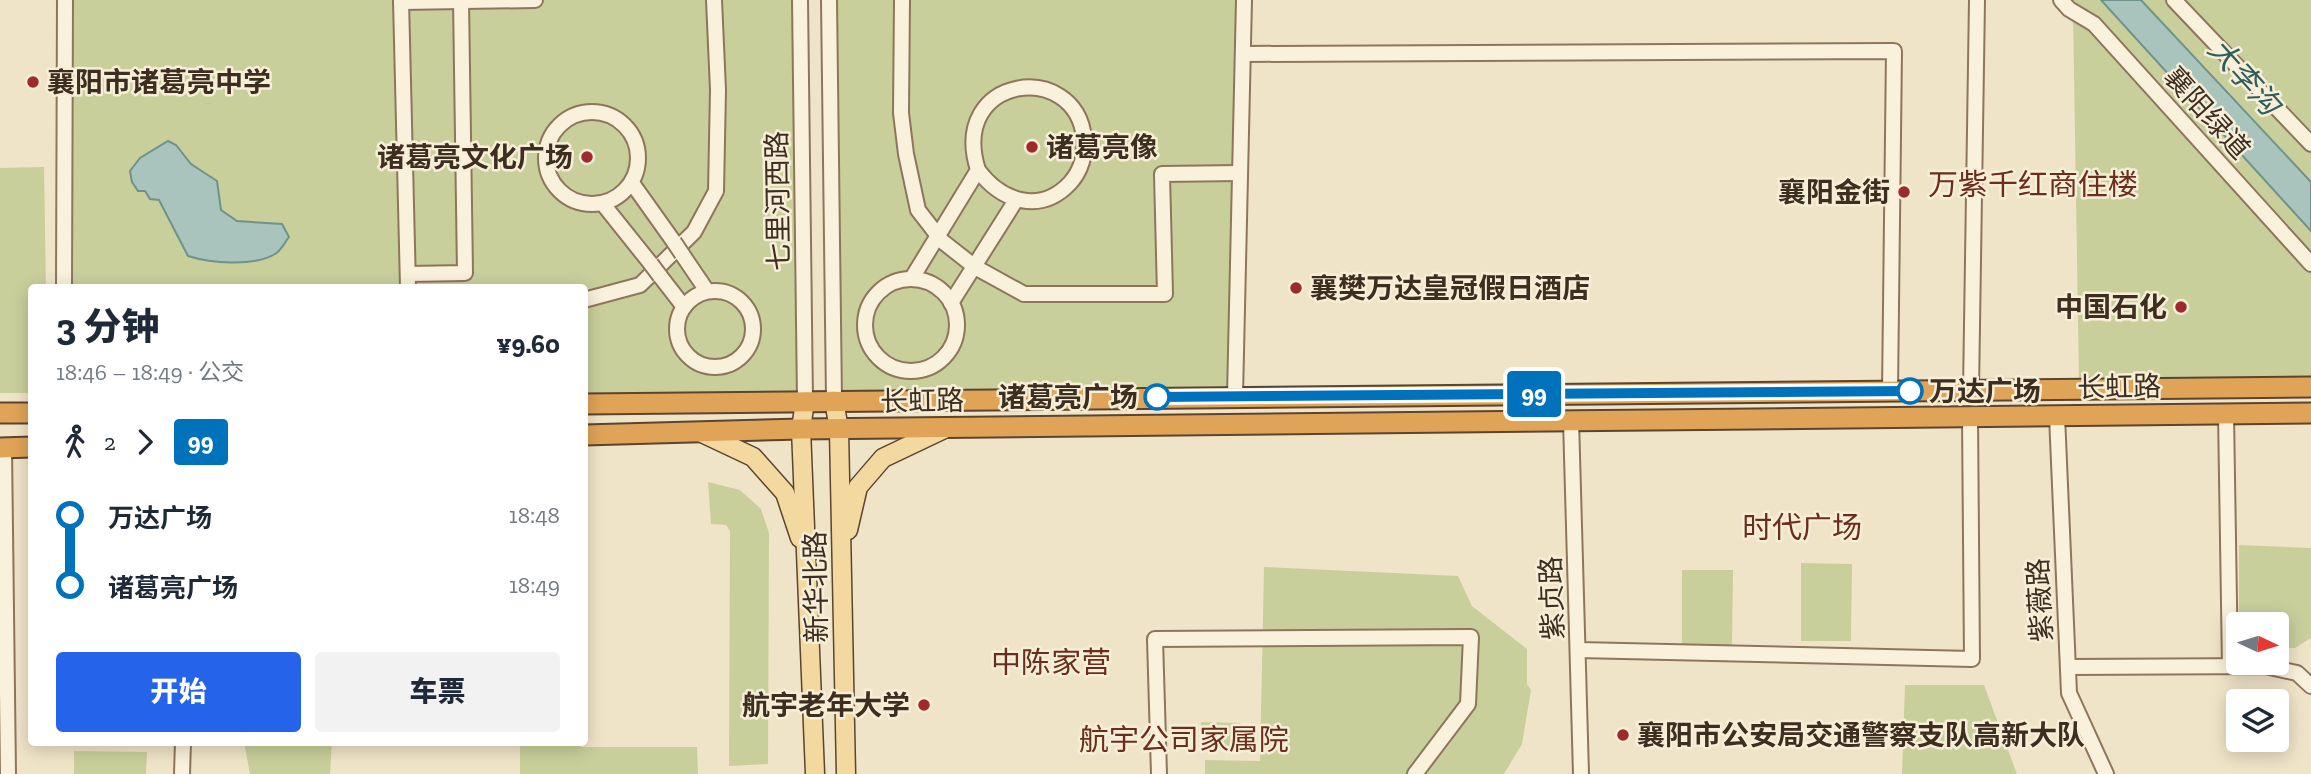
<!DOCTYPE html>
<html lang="zh">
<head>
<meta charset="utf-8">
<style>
  :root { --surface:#fff; --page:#f2f2f3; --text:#1f2937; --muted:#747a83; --accent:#2563eb }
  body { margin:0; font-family:"Zilla Slab","Noto Sans SC",serif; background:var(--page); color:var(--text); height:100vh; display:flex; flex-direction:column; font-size:26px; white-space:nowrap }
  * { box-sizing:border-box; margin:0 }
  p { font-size:23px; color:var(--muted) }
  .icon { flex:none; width:38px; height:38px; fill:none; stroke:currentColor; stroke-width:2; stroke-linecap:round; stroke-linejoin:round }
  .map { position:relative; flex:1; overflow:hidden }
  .drawer { position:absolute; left:28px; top:284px; width:560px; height:462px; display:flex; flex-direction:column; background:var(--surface); border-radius:7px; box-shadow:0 4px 18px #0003 }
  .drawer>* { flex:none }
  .badge { padding:0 14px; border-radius:5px; font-size:24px; line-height:46px }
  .needle { width:46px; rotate:94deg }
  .tools { position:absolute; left:2226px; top:612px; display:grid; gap:14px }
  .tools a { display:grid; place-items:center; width:63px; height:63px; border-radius:7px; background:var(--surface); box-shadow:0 4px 18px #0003; font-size:35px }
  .map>.badge { position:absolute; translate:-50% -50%; box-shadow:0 0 0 4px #fff }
  .legs { display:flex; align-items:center; gap:10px; height:77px; padding:0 28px; font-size:23px }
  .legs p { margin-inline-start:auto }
  .summary { display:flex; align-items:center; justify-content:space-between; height:119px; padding:0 28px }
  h1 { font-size:38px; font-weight:800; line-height:52px }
  .cta { display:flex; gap:14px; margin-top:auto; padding:14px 28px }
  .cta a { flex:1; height:80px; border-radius:7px; background:var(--accent); color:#fff; font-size:28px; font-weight:800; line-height:80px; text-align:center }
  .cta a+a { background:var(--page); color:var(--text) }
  ul { padding:0 28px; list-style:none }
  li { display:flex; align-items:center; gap:24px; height:70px; font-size:26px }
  li i { display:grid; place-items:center; width:10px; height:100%; margin:0 9px; background:currentColor }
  li i::after { content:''; width:18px; height:18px; margin:-9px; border:5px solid; border-radius:50%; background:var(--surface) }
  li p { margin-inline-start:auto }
  li:first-child i { background:linear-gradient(#0000 50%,currentColor 0) }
  li:last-child i { background:linear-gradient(currentColor 50%,#0000 0) }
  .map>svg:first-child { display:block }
  .green { fill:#c9cf9b }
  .water { fill:#a9c4bc; stroke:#6f938a; stroke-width:2 }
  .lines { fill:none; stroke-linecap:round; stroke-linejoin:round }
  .minor-casing { stroke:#8d765c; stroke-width:18 }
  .major-casing { stroke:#5b4430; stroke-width:21 }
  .highway-casing { stroke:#5b4430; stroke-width:23 }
  .minor { stroke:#faf1dc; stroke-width:14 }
  .major { stroke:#f3d9a0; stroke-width:18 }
  .highway { stroke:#e0a458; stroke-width:19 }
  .minor-bridge-casing { stroke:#8d765c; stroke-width:18; stroke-linecap:butt }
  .minor-bridge { stroke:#faf1dc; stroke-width:14 }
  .line-1-casing { stroke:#fff; stroke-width:16 }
  .line-1 { stroke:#0072bc; stroke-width:10 }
  .poi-dot { fill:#9e2a2b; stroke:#f7eed8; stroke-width:2.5 }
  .stop-1-dot { fill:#fff; stroke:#0072bc; stroke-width:3.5 }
  .labels { text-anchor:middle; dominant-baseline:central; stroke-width:5; stroke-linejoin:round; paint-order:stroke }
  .poi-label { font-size:28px; font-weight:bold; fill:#3d2e20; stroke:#f7eed8; text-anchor:start }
  .street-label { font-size:28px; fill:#3d2e20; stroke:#f7eed8 }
  .stop-label { font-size:28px; font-weight:bold; fill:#3d2e20; stroke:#f7eed8; text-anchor:start }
  .water-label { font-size:30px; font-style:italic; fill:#2f5d5a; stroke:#f7eed8 }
  .neighbourhood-label { font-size:30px; fill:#6b2e1e; stroke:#f7eed8 }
</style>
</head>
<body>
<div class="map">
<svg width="2311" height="774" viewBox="0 0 2311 774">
  <rect width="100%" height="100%" fill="#f0e4c8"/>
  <g class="green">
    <polygon points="65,0 803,0 805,401 585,404 584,287 64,287"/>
    <polygon points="829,0 1244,0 1235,396 834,400"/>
    <polygon points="2061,0 2311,0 2311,382 2079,384 2073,11"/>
    <polygon points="44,167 46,287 32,287 31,393 0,393 0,168"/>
    <polygon points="708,482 740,490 761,509 769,533 768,764 729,766 730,531 726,525 711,524"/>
    <polygon points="2239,545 2311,548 2311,638 2295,648 2277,648 2277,625 2239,625"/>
    <polygon points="1801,563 1852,564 1851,641 1801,641"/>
    <polygon points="1264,567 1458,576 1472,606 1527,649 1527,684 1531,690 1522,744 1504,774 1205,774 1205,760 1260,761"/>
    <polygon points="1682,570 1733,570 1732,647 1682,647"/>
    <polygon points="1905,685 1984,685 2017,774 1902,774"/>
    <polygon points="1201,722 1241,723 1240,748 1200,747"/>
    <polygon points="244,742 332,742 330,774 250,774"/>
    <polygon points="520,742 581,742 581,747 697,747 698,774 520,774"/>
    <polygon points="74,751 147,752 146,774 74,774"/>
  </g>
  <g class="water">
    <polygon points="2101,0 2141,0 2311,182 2311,231"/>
    <path d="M168 141 176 145 191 164 217 181 221 210 237 221 282 224 289 237C285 242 281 251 275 254 254 267 210 263 188 256L159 200 150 199 145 191H138L132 182 130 171 140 158Z"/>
  </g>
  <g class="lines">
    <defs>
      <g id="minor">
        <polyline points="401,0 408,287"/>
        <polyline points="800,0 805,401"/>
        <polyline points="829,0 834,400"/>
        <polyline points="902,0 901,113 906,154 918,210 942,241 975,267 1024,294 1165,294 1162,174 1240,173"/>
        <polyline points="2061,0 2069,9 2094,24 2311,264"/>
        <polyline points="2174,0 2311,144"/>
        <polyline points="401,2 535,0"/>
        <polyline points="1243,54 1894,51 1890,391"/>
        <circle cx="592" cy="158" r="46"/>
        <polyline points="632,183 674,242"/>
        <polyline points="603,204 651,264"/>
        <polyline points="682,254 707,291"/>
        <polyline points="408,274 465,273 461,0"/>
        <polyline points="660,276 684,307"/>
        <path d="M912 278 978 170C948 75 1076 59 1084 138 1086 154 1081 171 1070 183 1040 215 1001 201 978 170"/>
        <circle cx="911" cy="325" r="46"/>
        <polyline points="64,287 65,0"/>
        <circle cx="715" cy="329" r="38"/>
        <polyline points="584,300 640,285 694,232 716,191 718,90 714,0"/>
        <polyline points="951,303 1016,200"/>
        <polyline points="1971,390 1977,0"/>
        <polyline points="1235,396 1244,0"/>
        <polyline points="2226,414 2230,666"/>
        <polyline points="2057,416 2069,693 2106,774"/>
        <polyline points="1571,420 1581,774"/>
        <polyline points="4,448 8,774"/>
        <polyline points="1578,650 1972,659 1970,417"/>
        <polyline points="2068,667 2265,666 2297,673 2311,686"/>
        <polyline points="182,774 183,742"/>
        <polyline points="1159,774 1155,639 1471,637 1468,704 1415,774"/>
      </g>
      <g id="major">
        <polyline points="834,400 839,430 846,774"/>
        <polyline points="805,401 801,429 815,774"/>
        <polyline points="700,432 753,457 785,493 800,538"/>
        <polyline points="848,530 858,487 883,458 944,429"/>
      </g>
      <g id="highway">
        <polyline points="584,404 2311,387"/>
        <polyline points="0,413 32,413"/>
        <polyline points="584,435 801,429 2311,413"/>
        <polyline points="0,448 32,447"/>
      </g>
    </defs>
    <use href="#minor" class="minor-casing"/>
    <use href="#major" class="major-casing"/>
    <use href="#highway" class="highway-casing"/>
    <use href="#minor" class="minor"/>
    <use href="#major" class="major"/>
    <use href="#highway" class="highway"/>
    <defs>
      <g id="minor-bridge">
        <polyline points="674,242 682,254"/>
        <polyline points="651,264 660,276"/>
      </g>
    </defs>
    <use href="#minor-bridge" class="minor-bridge-casing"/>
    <use href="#minor-bridge" class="minor-bridge"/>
  </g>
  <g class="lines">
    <defs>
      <polyline id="line-1" points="1157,397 1910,391"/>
    </defs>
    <use href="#line-1" class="line-1-casing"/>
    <use href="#line-1" class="line-1"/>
  </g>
  <g class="poi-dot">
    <circle cx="33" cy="82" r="7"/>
    <circle cx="1032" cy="147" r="7"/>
    <circle cx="587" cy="157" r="7"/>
    <circle cx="1904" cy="192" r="7"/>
    <circle cx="1296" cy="288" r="7"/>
    <circle cx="2181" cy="307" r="7"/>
    <circle cx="924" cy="705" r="7"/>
    <circle cx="1623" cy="735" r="7"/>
  </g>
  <g class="stop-1-dot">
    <circle cx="1910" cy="391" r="12"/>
    <circle cx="1157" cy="397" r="12"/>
  </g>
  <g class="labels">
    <g class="poi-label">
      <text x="47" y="82">襄阳市诸葛亮中学</text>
      <text x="1046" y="147">诸葛亮像</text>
      <text x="573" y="157" text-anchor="end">诸葛亮文化广场</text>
      <text x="1890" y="192" text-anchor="end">襄阳金街</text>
      <text x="1310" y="288">襄樊万达皇冠假日酒店</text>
      <text x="2167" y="307" text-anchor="end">中国石化</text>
      <text x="910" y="705" text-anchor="end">航宇老年大学</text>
      <text x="1637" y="735">襄阳市公安局交通警察支队高新大队</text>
    </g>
    <g class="street-label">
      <text transform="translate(2207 113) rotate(48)">襄阳绿道</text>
      <text transform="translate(778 201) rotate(-91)">七里河西路</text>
      <text transform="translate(2119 387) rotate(-1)">长虹路</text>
      <text transform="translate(922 401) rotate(-1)">长虹路</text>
      <text transform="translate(816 587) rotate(-91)">新华北路</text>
      <text transform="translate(1552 598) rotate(-92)">紫贞路</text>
      <text transform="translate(2040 600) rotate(-93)">紫薇路</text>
    </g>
    <g class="stop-label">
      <text x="1929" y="391">万达广场</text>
      <text x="1138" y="397" text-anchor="end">诸葛亮广场</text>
    </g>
    <g class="water-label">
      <text transform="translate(2244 77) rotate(48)">大李沟</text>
    </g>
    <g class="neighbourhood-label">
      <text x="2033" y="185">万紫千红商住楼</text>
      <text x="1802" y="528">时代广场</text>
      <text x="1051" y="663">中陈家营</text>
      <text x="1184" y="740">航宇公司家属院</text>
    </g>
  </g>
</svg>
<div class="tools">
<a><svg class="needle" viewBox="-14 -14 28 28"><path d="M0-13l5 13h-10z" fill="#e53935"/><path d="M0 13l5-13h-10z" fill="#747a83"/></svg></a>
<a><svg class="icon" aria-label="layers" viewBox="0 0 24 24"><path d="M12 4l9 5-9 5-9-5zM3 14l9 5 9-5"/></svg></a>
</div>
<b class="badge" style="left:1534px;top:394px;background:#0072bc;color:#fff">99</b>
<section class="drawer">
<div class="summary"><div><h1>3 分钟</h1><p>18:46 – 18:49 · 公交</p></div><b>¥9.60</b></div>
<div class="legs"><svg class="icon" aria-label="walk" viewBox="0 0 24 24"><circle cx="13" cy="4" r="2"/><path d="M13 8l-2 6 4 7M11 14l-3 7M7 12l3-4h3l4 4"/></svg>2<svg class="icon" aria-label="forward" viewBox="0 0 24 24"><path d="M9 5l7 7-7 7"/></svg><b class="badge" style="background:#0072bc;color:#fff">99</b></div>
<ul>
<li><i style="color:#0072bc"></i><b>万达广场</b><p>18:48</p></li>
<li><i style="color:#0072bc"></i><b>诸葛亮广场</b><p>18:49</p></li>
</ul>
<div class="cta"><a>开始</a><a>车票</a></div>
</section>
</div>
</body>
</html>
